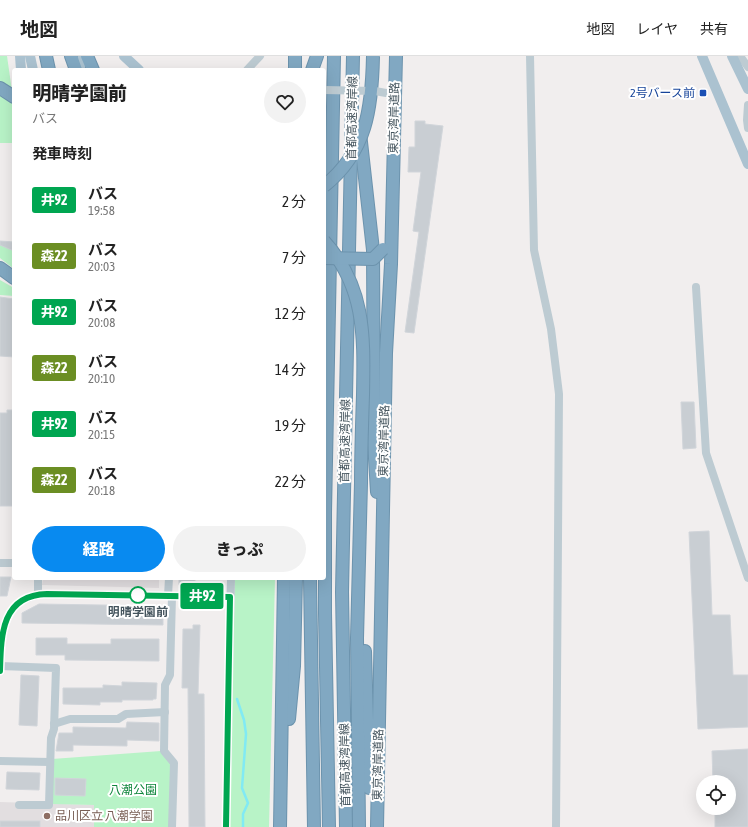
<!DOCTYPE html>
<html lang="ja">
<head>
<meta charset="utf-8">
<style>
  :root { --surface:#fff; --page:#f2f2f2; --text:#222; --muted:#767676; --line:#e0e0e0; --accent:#088af0 }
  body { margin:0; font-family:"Asap Condensed","Noto Sans JP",sans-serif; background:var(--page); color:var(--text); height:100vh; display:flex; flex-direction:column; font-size:15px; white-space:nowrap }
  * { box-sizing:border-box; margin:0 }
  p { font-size:13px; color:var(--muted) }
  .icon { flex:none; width:22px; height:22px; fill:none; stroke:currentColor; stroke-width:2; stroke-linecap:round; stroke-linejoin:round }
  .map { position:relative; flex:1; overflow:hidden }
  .panel { position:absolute; left:12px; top:12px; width:314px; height:512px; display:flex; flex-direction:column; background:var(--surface); border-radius:4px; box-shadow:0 4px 16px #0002 }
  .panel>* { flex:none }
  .badge { padding:0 8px; border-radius:3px; font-size:14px; line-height:26px }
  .fabs { position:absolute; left:696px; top:719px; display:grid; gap:8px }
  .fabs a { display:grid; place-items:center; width:40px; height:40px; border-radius:50%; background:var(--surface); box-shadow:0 4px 16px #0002; font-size:20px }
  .map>.badge { position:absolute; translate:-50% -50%; box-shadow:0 0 0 2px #fff }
  h2 { padding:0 20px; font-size:15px; line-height:36px }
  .round { display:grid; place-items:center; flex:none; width:42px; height:42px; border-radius:21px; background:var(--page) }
  .head { display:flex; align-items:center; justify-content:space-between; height:68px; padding:0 20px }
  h1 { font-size:19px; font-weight:800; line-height:30px }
  .button { display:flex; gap:8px; margin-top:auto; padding:8px 20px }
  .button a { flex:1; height:46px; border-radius:24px; background:var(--accent); color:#fff; font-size:16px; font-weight:800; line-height:46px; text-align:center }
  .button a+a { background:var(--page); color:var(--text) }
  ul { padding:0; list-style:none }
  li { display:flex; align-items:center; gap:12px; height:56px; padding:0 20px }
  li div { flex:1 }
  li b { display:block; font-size:15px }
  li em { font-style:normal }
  li .badge { min-width:44px; font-weight:700; text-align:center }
  header { display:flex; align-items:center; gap:24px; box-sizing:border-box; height:56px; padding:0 20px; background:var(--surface); border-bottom:1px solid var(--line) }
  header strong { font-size:19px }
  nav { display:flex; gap:22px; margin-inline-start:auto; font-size:14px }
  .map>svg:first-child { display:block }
  .education { fill:#e2dee0 }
  .green { fill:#b8f3c7 }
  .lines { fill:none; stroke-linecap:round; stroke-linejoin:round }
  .stream { stroke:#81eaf4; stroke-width:2.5 }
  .building { fill:#c9ced3; stroke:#d1d5da }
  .highway-casing { stroke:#6c93ad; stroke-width:14 }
  .minor { stroke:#bdcbd2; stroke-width:8 }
  .major { stroke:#abc2d0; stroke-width:10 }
  .highway { stroke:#81a8c2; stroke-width:12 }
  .highway-bridge-casing { stroke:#6c93ad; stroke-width:14; stroke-linecap:butt }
  .minor-bridge { stroke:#bdcbd2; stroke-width:8 }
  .highway-bridge { stroke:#81a8c2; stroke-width:12 }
  .line-casing { stroke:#fff; stroke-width:9 }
  .line { stroke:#00a651; stroke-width:6 }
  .transit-dot { fill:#1a4fb4; stroke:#fff; stroke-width:1.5 }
  .stop-dot { fill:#fff; stroke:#00a651; stroke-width:2 }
  .education-dot { fill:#8d6e63; stroke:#fff; stroke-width:1.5 }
  .labels { text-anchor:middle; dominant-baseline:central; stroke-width:4; stroke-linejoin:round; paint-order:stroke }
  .transit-label { font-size:12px; fill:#164399; stroke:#fff; text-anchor:end }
  .street-label { font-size:12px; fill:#44545d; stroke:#fff }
  .stop-label { font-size:12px; font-weight:bold; fill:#44545d; stroke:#fff }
  .park-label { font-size:12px; fill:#0e853b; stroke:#fff }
  .education-label { font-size:12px; fill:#785e54; stroke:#fff; text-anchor:start }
</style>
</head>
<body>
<header>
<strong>地図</strong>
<nav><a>地図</a><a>レイヤ</a><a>共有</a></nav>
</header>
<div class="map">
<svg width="748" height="771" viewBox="0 0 748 771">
  <rect width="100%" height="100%" fill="#f1eeee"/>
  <g class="education">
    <polygon points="43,522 159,522 159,532 42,529"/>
    <polygon points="0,746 94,749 94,771 0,771"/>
  </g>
  <g class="green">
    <polygon points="0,0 7,0 14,49 14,87 0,87"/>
    <polygon points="0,185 14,186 14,213 0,202"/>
    <polygon points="0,224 14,232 14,240 0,239"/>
    <polygon points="235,522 275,522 269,771 229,771"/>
    <polygon points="161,695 171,705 169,771 94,771 94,749 52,748 52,703"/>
  </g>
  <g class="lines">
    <polyline class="stream" points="237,643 244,664 246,678 242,732 248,747 243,758 243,771"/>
  </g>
  <g class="building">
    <polygon points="415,65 425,65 425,68 443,70 414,277 405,276 419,176 413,175 421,116 408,116 409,91 415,91"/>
    <polygon points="0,185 14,186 14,195 0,189"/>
    <polygon points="0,241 14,243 14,301 0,300"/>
    <polygon points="681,346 694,346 696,392 683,393"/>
    <polygon points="7,354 14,354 14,450 0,450 0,357 7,357"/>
    <polygon points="709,475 712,559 730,559 733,619 748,619 748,671 698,673 689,476"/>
    <polygon points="0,521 11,521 7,540 0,540"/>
    <polygon points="179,522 195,522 195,532 187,532 187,529 179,529"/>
    <polygon points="39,548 163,550 163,569 22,567 22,557"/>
    <polygon points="193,569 200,569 198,638 204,638 205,771 189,771 188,632 182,632 183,573 193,573"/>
    <polygon points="36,582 67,582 67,588 111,588 111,583 159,583 159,605 65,604 65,599 36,599"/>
    <polygon points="21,619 39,620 37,670 19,669"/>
    <polygon points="122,626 157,627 156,643 153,643 153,644 122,644 122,646 100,646 100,649 63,648 63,632 103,632 103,629 122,630"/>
    <polygon points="127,666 159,667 159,685 127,684 127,690 73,689 73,695 56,695 59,677 73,677 73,671 126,672"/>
    <polygon points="748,693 748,771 715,771 715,752 729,752 729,726 713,726 712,695"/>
    <polygon points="7,716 40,717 39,734 6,733"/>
    <polygon points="55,722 86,723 85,740 55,739"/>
    <rect x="0" y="765" width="40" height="6"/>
  </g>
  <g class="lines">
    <defs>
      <g id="highway">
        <polyline points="46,0 49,14"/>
        <polyline points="71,0 76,14"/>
        <polyline points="87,0 93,14"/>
        <polyline points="295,14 295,0"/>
        <polyline points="312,14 317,0"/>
        <polyline points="0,32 14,41"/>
        <polyline points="360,77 373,194 374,386 377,436"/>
        <polyline points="0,212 14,222"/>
        <polyline points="310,522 314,771"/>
        <polyline points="365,595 369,732"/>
        <polyline points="289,663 294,610 296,522"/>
        <polyline points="280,771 284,522"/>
        <polyline points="329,771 325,557 325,456 334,0"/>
        <polyline points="346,771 342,536 353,0"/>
        <polyline points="359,771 357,582 361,427"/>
        <polyline points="377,771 386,297 391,208 396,0"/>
      </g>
    </defs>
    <use href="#highway" class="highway-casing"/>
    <g class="minor">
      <polyline points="530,0 534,194 551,273 559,338 556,771"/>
      <polyline points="740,0 748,11"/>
      <polyline points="247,14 260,0"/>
      <polyline points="748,49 747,64 748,72"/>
      <polyline points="696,231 706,397 748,522"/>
      <polyline points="0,507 14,507"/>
      <polyline points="38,539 38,522"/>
      <polyline points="168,540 169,522"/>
      <polyline points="172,540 170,619 165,629 164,695 174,707 172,771"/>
      <polyline points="0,610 56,612 54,673 51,682 49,749 19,749"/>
      <path d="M0 614C1 579 1 540 47 538L230 541"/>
      <polyline points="54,668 70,663 118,663 126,658 165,656"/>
      <polyline points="0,705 50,706"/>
      <polyline points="226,771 231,522"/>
    </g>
    <g class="major">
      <polyline points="20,0 21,14"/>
      <polyline points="30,0 33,14"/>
      <polyline points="124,0 139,14"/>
      <polyline points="702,0 748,108"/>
      <polyline points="732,0 748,33"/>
      <polyline points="79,14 83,0"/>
    </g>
    <use href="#highway" class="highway"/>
    <defs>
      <g id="highway-bridge">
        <path d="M324 130C367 96 372 51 373 0"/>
        <path d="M324 185C366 231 364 281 363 339 362 368 361 398 361 427"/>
        <polyline points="324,202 373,203 383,193"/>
      </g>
    </defs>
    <use href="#highway-bridge" class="highway-bridge-casing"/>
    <polyline class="minor-bridge" points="324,34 375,35 386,37"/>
    <use href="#highway-bridge" class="highway-bridge"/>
  </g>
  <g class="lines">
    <defs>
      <path id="line" d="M0 615C1 580 1 539 47 538L230 541 226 771"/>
    </defs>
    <use href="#line" class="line-casing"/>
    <use href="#line" class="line"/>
  </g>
  <rect class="transit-dot" x="699" y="33" width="8" height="8" rx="2"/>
  <circle class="stop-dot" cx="138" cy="539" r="8"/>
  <circle class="education-dot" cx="47" cy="760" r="4"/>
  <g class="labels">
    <g class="transit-label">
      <text x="695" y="37">2号バース前</text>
    </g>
    <g class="street-label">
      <text transform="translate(352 62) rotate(-89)">首都高速湾岸線</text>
      <text transform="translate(394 62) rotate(-89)">東京湾岸道路</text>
      <text transform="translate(345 385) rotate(-89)">首都高速湾岸線</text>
      <text transform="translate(384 385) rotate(-89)">東京湾岸道路</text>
      <text transform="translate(345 709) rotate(-91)">首都高速湾岸線</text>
      <text transform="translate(378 709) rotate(-89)">東京湾岸道路</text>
    </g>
    <g class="stop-label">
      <text x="138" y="556">明晴学園前</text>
    </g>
    <g class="park-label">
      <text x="133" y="734">八潮公園</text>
    </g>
    <g class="education-label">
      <text x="55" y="760">品川区立 八潮学園</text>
    </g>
  </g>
</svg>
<div class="fabs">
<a><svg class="icon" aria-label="locate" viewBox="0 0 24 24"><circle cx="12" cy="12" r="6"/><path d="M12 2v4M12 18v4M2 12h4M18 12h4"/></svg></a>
</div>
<b class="badge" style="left:202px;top:540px;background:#00a651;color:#fff">井92</b>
<section class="panel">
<div class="head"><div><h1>明晴学園前</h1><p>バス</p></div><a class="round"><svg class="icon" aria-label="heart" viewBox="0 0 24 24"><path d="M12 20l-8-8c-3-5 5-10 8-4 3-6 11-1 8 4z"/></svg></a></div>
<h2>発車時刻</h2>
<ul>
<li><span class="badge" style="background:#00a651;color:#fff">井92</span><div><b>バス</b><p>19:58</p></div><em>2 分</em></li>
<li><span class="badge" style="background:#6b8e23;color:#fff">森22</span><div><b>バス</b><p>20:03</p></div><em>7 分</em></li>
<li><span class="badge" style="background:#00a651;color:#fff">井92</span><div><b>バス</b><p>20:08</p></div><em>12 分</em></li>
<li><span class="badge" style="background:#6b8e23;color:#fff">森22</span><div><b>バス</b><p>20:10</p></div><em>14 分</em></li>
<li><span class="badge" style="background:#00a651;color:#fff">井92</span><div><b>バス</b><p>20:15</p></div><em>19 分</em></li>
<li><span class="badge" style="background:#6b8e23;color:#fff">森22</span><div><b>バス</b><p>20:18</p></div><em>22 分</em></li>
</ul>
<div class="button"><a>経路</a><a>きっぷ</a></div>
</section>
</div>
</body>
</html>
